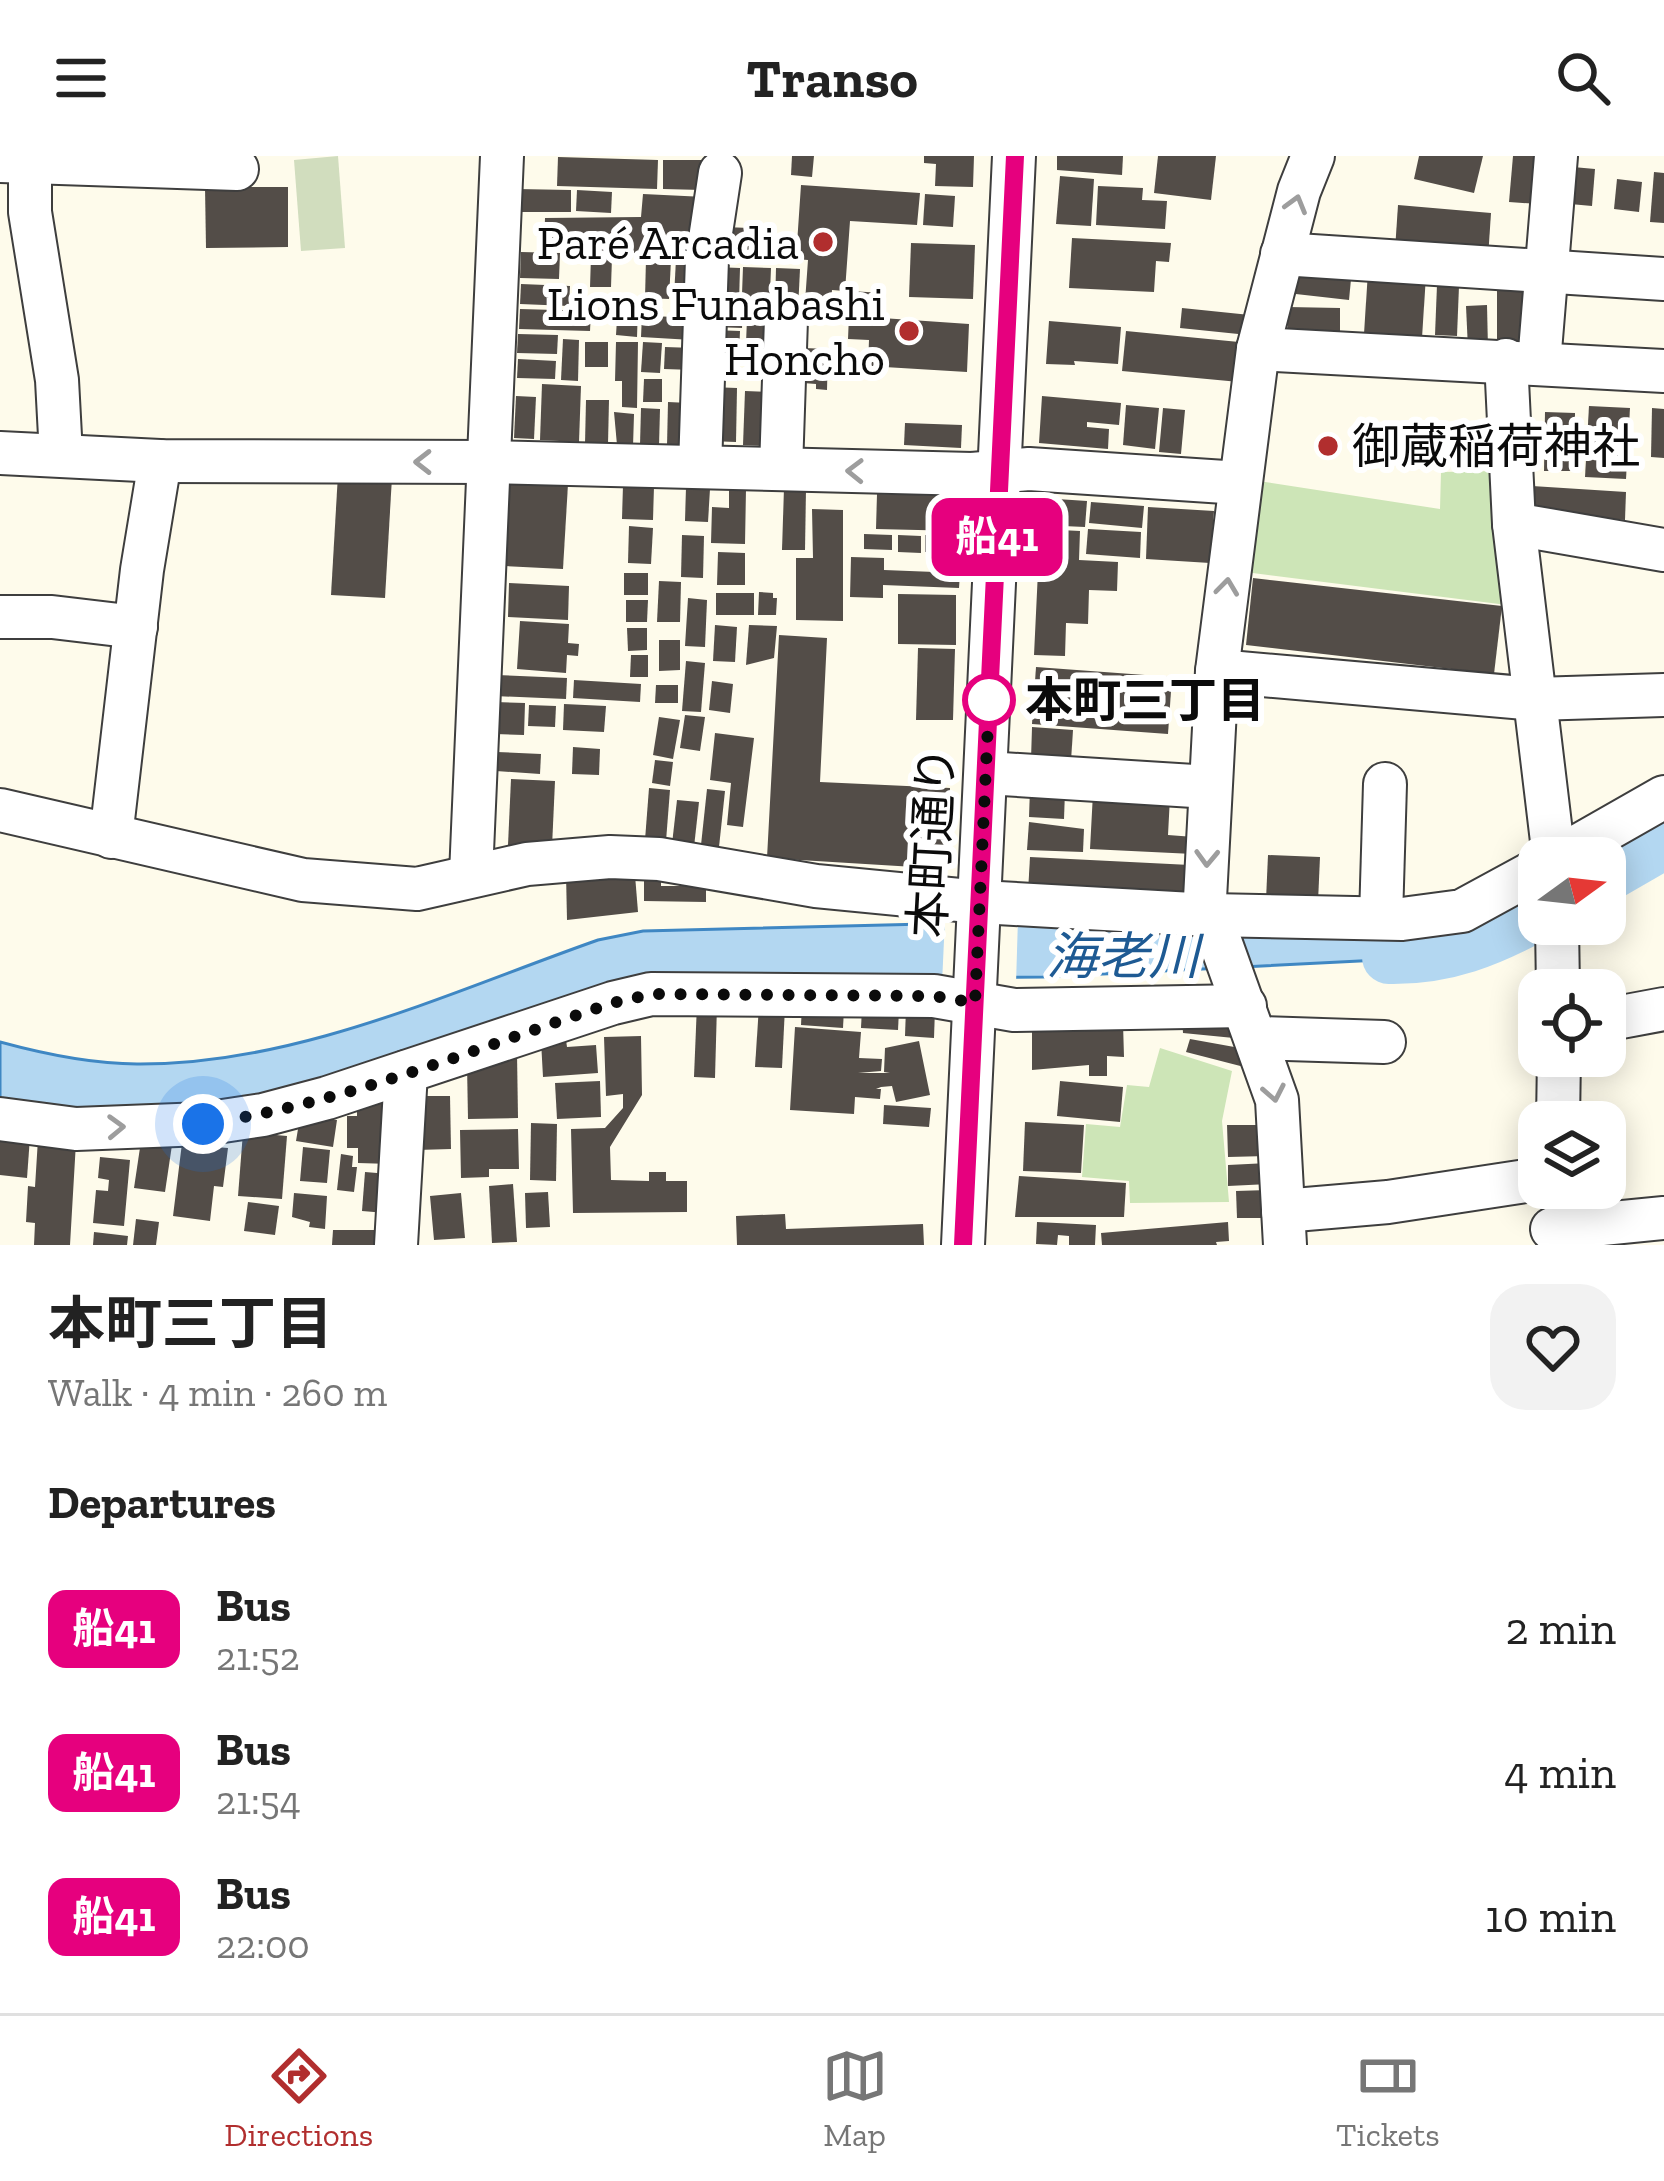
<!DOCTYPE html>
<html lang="en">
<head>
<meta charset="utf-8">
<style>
  :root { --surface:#fff; --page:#f2f2f2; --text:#222; --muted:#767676; --line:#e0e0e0; --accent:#b12e2e }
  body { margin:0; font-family:"Zilla Slab","Noto Sans JP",serif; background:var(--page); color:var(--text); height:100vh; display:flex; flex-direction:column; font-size:45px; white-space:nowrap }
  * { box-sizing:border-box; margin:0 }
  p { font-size:39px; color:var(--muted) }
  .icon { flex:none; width:66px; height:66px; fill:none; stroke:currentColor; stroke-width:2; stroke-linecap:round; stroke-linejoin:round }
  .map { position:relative; height:1089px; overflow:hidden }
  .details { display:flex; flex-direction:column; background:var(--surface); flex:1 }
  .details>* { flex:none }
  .badge { padding:0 24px; border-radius:18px; font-size:42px; line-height:78px }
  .needle { width:78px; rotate:75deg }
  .fabs { position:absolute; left:1518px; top:681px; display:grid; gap:24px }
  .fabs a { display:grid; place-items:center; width:108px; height:108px; border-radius:24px; background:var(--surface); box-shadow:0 6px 30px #0003; font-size:60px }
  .you { position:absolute; width:60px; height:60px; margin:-30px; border:9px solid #fff; border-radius:50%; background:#1a73e8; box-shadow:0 0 0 18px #1a73e833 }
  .map>.badge { position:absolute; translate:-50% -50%; box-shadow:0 0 0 6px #fff }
  h2 { padding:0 48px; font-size:45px; line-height:108px }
  .round { display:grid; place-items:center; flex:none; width:126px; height:126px; border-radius:36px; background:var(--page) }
  .summary { display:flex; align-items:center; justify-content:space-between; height:204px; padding:0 48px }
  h1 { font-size:57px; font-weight:700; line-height:90px }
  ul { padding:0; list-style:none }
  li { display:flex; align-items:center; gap:36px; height:144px; padding:0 48px }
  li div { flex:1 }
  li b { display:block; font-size:45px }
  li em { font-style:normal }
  li .badge { min-width:132px; font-weight:700; text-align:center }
  header { display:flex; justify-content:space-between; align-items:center; height:156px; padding:0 48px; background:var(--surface); font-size:54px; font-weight:700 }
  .tabs { display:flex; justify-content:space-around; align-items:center; height:168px; border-top:3px solid var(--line); background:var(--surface); font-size:33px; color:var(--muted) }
  .tabs a { display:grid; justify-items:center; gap:6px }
  .tabs .on { color:var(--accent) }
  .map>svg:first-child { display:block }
  .green { fill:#cde5b7 }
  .cemetery { fill:#d1ddbe }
  .water { fill:#b3d7f1; stroke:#3f87c3; stroke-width:3 }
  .pier { fill:#fefbeb }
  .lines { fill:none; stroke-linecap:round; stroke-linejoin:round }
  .river { stroke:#b3d7f1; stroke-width:54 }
  .building { fill:#534d48 }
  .minor-casing { stroke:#3e3e3e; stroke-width:46 }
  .minor { stroke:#fff; stroke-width:42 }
  .oneway { stroke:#9d9d9d }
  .line-casing { stroke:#fff; stroke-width:27 }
  .line { stroke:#e6007e; stroke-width:18 }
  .walk { stroke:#0b0b0b; stroke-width:12; stroke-dasharray:0 21.6 }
  .poi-dot { fill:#b12e2e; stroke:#fff; stroke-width:4.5 }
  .stop-dot { fill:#fff; stroke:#e6007e; stroke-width:6 }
  .labels { text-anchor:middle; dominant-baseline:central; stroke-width:12; stroke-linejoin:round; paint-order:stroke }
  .poi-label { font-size:48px; fill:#0b0b0b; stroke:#fff; text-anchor:end }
  .stop-label { font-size:48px; font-weight:bold; fill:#0b0b0b; stroke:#fff; text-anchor:start }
  .street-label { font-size:48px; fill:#0b0b0b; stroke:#fff }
  .water-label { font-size:51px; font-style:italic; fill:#1e5a93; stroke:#fff }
</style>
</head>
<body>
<header><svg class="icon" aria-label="menu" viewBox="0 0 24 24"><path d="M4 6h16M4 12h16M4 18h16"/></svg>Transo<svg class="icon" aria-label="search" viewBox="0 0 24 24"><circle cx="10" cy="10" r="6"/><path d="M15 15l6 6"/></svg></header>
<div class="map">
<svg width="1664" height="1089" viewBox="0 0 1664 1089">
  <rect width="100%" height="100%" fill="#fefbeb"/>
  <g class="green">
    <polygon points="1494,315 1515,450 1245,416 1252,324 1440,353 1441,316"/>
    <polygon points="1160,892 1232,915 1222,965 1229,1046 1130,1047 1129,1025 1082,1021 1086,968 1120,971 1127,929 1149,931"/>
  </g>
  <polygon class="cemetery" points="338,0 345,92 301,95 294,4"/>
  <path class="water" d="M1045 765 1476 787 1439 801 1043 821 687 824 325 931 145 957 0 948V886C44 898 91 908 137 908 297 909 450 836 598 784L643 775Z"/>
  <polygon class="pier" points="945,762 1018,762 1016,828 942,828"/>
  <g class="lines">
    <g class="river">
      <polyline points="1605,720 1664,686"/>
      <path d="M1389 801C1446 802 1490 784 1539 757"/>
    </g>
  </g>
  <g class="building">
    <polygon points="792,0 814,0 812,21 791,19"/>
    <polygon points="924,0 974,0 973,31 935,30 936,8 924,7"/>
    <polygon points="1057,0 1123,0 1122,19 1057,14"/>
    <polygon points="1158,0 1216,0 1211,44 1154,37"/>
    <polygon points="1419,0 1483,0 1474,37 1414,23"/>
    <polygon points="1513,0 1543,0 1539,48 1509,46"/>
    <polygon points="558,1 658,4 657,33 557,30"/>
    <polygon points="663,4 703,4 702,34 663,33"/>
    <polygon points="1573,11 1595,13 1592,50 1570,48"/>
    <polygon points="1654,16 1664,17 1664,67 1650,66"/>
    <polygon points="1060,20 1094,23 1091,70 1056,68"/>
    <polygon points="1617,23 1642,26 1639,56 1614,53"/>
    <polygon points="801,29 920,37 917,69 850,65 845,135 832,134 830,162 804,160 808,104 796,103"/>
    <polygon points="1098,30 1143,32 1142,44 1167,45 1165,73 1096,69"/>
    <polygon points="205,31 288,31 288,91 206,92"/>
    <polygon points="517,33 571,34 571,56 517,56"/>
    <polygon points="577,34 612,36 611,57 576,55"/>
    <polygon points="643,38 705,41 699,100 544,93 545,62 641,61"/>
    <polygon points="925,38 955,40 953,71 923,69"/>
    <polygon points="1398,49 1491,57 1488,102 1395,94"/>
    <polygon points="725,71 749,72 748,86 765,87 764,105 723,103"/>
    <polygon points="775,79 792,79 792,104 775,103"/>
    <polygon points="1072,82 1171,87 1169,106 1156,105 1154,136 1069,132"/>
    <polygon points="911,87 975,89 973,143 909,141"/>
    <polygon points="521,96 560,97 559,123 520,122"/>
    <polygon points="591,100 612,101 611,131 590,131"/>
    <polygon points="646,103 671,104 669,143 645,142"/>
    <polygon points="676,103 697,104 694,142 674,141"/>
    <polygon points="1290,107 1352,113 1349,144 1287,137"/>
    <polygon points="714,111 740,112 739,146 712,145"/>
    <polygon points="743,111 771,112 768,188 746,187 748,139 742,138"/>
    <polygon points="776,112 800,113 798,154 775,153"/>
    <polygon points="1368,115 1426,119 1422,182 1364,178"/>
    <polygon points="521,128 570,130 569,150 520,148"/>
    <polygon points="1437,129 1459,130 1457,180 1435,179"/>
    <polygon points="1497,129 1531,130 1530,197 1497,197"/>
    <polygon points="850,135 883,137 882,162 969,168 967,216 868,210 869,184 848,183"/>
    <polygon points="671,146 694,147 692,184 641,181 642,159 671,161"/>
    <polygon points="715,147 743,149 742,172 714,171"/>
    <polygon points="618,148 638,149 637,181 616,179"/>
    <polygon points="1487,149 1488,193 1468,193 1466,150"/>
    <polygon points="1288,151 1340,152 1340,189 1287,188"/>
    <polygon points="1182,152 1250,159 1248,179 1180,172"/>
    <polygon points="520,153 591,155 590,175 519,173"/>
    <polygon points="1049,165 1121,171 1118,208 1074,205 1075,209 1046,208"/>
    <polygon points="713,174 740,175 738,225 711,224"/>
    <polygon points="1126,175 1239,186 1239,226 1122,215"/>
    <polygon points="518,178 558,179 557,198 517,197"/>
    <polygon points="563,183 579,184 578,225 561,224"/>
    <rect x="585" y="186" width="23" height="25"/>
    <polygon points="616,186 638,186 637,252 622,251 622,225 615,225"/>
    <polygon points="643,186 662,187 660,217 641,216"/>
    <polygon points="665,191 694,192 693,214 664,213"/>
    <polygon points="804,192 828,193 827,234 816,233 816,228 803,227"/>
    <polygon points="518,203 556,205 555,223 517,222"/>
    <polygon points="644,223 662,223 662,246 643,246"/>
    <polygon points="542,228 581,230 579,286 540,284"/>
    <polygon points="710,231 737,232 736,286 709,285"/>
    <polygon points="745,235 767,236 766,290 743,289"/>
    <polygon points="516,240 536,241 534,283 514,282"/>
    <polygon points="1042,240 1121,247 1119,269 1087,266 1087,271 1109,273 1108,293 1039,287"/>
    <polygon points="586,244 609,244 608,288 585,288"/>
    <polygon points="668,246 689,247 687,290 667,290"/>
    <polygon points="1126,249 1159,252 1155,293 1123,289"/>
    <polygon points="1589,250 1630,252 1626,323 1585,321"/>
    <polygon points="641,252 660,253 659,290 640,289"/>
    <polygon points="1163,252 1185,254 1181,298 1159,296"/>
    <polygon points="1652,252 1664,253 1664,302 1651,301"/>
    <polygon points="614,256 634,258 633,290 617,289"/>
    <polygon points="1545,256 1575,257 1575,315 1544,315"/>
    <polygon points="905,267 962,269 961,292 904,289"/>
    <polygon points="338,318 392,321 385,442 331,439"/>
    <polygon points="509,325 568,328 563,413 505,410"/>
    <polygon points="623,329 654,330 653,364 622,363"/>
    <polygon points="1532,330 1626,336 1625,364 1531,358"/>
    <polygon points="686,331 710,333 708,366 685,365"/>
    <polygon points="729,332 746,333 745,388 711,387 712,351 729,352"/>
    <polygon points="784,332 806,333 805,394 782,394"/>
    <polygon points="877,338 961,340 960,375 876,373"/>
    <polygon points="1042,342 1087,345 1085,371 1041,369"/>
    <polygon points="1091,346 1144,350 1142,372 1089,367"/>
    <polygon points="1148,351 1214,355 1210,407 1146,403"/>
    <polygon points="812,353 843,354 843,465 796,464 796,402 813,402"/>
    <polygon points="629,370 653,372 651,408 628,407"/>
    <polygon points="1040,373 1080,375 1079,404 1118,406 1117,435 1089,434 1088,468 1066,467 1065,500 1034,499"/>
    <polygon points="1088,373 1141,376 1140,402 1086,398"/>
    <polygon points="864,378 892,379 892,394 864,393"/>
    <polygon points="682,379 704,380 703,422 681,421"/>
    <polygon points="898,379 921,380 921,397 898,396"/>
    <polygon points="925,379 957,380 956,397 925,396"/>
    <polygon points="718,396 745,397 745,429 717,429"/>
    <polygon points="851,401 884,402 884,414 960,417 959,432 883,429 883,442 850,441"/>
    <rect x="624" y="417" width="24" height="22"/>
    <polygon points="1253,422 1502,450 1494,518 1246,489"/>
    <polygon points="659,425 681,426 680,466 657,466"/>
    <polygon points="509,427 569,430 568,464 508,461"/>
    <polygon points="759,436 773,437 773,442 777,442 776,459 758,459"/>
    <rect x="716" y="437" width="38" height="22"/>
    <polygon points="898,438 956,439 956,489 898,488"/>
    <polygon points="688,442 707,444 705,491 685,490"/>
    <polygon points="626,444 648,444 647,466 626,466"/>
    <polygon points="520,465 569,468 568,487 579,488 578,500 567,499 566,517 517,513"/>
    <polygon points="715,469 737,471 735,506 713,505"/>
    <polygon points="749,469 777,470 774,502 746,509"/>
    <polygon points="627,472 647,472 647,494 628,495"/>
    <polygon points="779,479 827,482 820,626 950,632 947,713 767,702"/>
    <polygon points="659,484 680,484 680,514 659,515"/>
    <polygon points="918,492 955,493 953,564 916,564"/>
    <polygon points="631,499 648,499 648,521 630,521"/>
    <polygon points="686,505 705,507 701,556 682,555"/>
    <polygon points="1036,511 1172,521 1168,578 1032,568"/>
    <polygon points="496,519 567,522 566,543 495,540"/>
    <polygon points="574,524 641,528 640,546 573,542"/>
    <polygon points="712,525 733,528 730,557 709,554"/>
    <polygon points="656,529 678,529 678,547 655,547"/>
    <polygon points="495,546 525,547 524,579 495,578"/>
    <polygon points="564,548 606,550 604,576 563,574"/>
    <polygon points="529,549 556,550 555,571 528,570"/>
    <polygon points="685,559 705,561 700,595 680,592"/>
    <polygon points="659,561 680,564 673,603 653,599"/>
    <polygon points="1032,571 1073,574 1071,605 1031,603"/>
    <polygon points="715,577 754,582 743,671 727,669 731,627 710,624"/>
    <polygon points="573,591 600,593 599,619 572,618"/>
    <polygon points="497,596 541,598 540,618 496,615"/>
    <polygon points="655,604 673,606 670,630 652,627"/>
    <polygon points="511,623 555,625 552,691 508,689"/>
    <polygon points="649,632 670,634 666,685 645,684"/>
    <polygon points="707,633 725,635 719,691 701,689"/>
    <polygon points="1030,633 1065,635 1064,663 1029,661"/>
    <polygon points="1093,637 1170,641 1168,679 1194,681 1193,698 1090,693"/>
    <polygon points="677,644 699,646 694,691 672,688"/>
    <polygon points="1029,666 1084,673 1083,696 1027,694"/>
    <polygon points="1268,699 1320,701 1318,746 1266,744"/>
    <polygon points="1030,701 1190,709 1188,744 1028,736"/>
    <polygon points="566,718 635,719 638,756 567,764"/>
    <polygon points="644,720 661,720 661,730 706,730 706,746 644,745"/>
    <polygon points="697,848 717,849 715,922 694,921"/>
    <polygon points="759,850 785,851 782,912 755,911"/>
    <polygon points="802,850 844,853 843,872 801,869"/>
    <polygon points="862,852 899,854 898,874 861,872"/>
    <polygon points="906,852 935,853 934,882 905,880"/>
    <polygon points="1241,861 1244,883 1183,877 1182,863"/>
    <polygon points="1032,867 1123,867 1124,901 1107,900 1107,920 1089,920 1089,909 1032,914"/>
    <polygon points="795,871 861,876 859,902 882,903 881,915 858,917 890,917 884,916 885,892 919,885 930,939 896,946 892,930 881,931 876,933 881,933 880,943 855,941 854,958 790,954"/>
    <polygon points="641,880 642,939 610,991 611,1024 649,1025 649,1016 666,1016 666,1025 687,1025 687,1056 573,1057 571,973 605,972 623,952 623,938 606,940 604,881"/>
    <polygon points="1190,883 1251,894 1252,913 1186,896"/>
    <polygon points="566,884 567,891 596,889 598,917 543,921 541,885"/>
    <polygon points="517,898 518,962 468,963 467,909"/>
    <polygon points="600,925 601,961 557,963 555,927"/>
    <polygon points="1060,925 1123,931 1120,966 1057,960"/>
    <polygon points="416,940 450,940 451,993 417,994"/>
    <polygon points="357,946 391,947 391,1008 358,1007 358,992 347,992 347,960 357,960"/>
    <polygon points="884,949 931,952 929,971 883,968"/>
    <polygon points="316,961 337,964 333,991 296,985 299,967 314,969"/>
    <polygon points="1025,966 1084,969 1081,1017 1023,1015"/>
    <polygon points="531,967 557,968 556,1025 530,1024"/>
    <polygon points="1227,969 1266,969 1267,1000 1228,1001"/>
    <polygon points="518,973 519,1013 489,1013 489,1021 461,1022 460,974"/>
    <polygon points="243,976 287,980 282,1043 238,1040"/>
    <polygon points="0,978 30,981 27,1022 0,1019"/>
    <polygon points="183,979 217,984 216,991 228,992 223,1031 214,1030 210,1065 173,1060"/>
    <polygon points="38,983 76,986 70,1089 34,1089 35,1067 26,1066 28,1030 35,1031"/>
    <polygon points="141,985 172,989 165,1036 134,1032"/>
    <polygon points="303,991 330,994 327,1027 300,1025"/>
    <polygon points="341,998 353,1000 352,1011 357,1011 354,1036 337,1034"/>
    <polygon points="100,1001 130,1004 124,1070 93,1067 96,1034 108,1035 109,1024 98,1022"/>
    <polygon points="1268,1007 1269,1028 1228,1030 1228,1009"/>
    <polygon points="365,1016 389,1018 386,1057 362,1055"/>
    <polygon points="1019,1020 1126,1027 1124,1061 1015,1061"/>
    <polygon points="513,1028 517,1086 492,1087 489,1030"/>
    <polygon points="1268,1034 1269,1062 1237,1062 1236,1035"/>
    <polygon points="548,1036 550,1071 526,1072 525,1037"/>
    <polygon points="294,1037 327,1040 325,1073 309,1071 310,1066 292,1061"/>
    <polygon points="461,1037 465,1082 434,1084 430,1040"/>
    <polygon points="248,1046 279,1050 275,1079 244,1075"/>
    <polygon points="785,1058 786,1073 923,1068 924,1089 737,1089 736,1060"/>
    <polygon points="136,1063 159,1066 156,1089 133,1089"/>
    <polygon points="1037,1066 1096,1069 1095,1089 1069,1089 1069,1080 1058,1079 1057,1089 1036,1088"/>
    <polygon points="1228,1066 1229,1085 1216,1086 1217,1089 1102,1089 1101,1077"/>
    <polygon points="333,1074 389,1074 389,1089 332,1089"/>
    <polygon points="94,1076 128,1080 127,1089 93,1089"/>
  </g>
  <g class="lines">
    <defs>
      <g id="minor">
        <polyline points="0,5 237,13"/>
        <polyline points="30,6 30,56 57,224 61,299"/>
        <polyline points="1282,98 1664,123"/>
        <polyline points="1258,193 1664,215"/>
        <polyline points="1506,204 1514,368 1554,702"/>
        <polyline points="1539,207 1556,0"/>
        <polyline points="0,297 160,305 492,306 972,318 1029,313 1240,327"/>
        <polyline points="700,311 707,103 720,17"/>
        <polyline points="781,313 786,163"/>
        <polyline points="1514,368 1664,394"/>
        <polyline points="0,461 52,461 136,471"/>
        <polyline points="1217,515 1535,543 1664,539"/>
        <polyline points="986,617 1210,631"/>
        <polyline points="0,654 303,724 417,733 527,708 610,701 659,703 816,730 980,746 1210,759 1402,763 1462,755 1539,713"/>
        <polyline points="111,681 142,414 160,305"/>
        <polyline points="1557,702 1664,641"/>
        <polyline points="471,719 502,0"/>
        <polyline points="1381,762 1385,628"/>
        <polyline points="1557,768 1558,834"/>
        <polyline points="1605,864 1664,853"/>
        <polyline points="1258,882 1384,886"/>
        <polyline points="0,963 76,973 203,968 263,959 327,942 613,847 651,838 934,840 1014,854 1245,850"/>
        <polyline points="1558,966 1559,900"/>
        <polyline points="1283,1055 1388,1046 1539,1023"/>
        <polyline points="1552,1073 1664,1062"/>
        <polyline points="396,1089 406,916"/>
        <polyline points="963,1089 1014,0"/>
        <polyline points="1285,1089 1277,944 1205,743 1217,515 1258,193 1299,35 1313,0"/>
      </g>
    </defs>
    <use href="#minor" class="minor-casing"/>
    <use href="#minor" class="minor"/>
  </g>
  <defs><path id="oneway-chevron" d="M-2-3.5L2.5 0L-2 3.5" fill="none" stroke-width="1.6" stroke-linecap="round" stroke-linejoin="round" transform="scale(3)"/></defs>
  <g class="oneway">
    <use href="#oneway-chevron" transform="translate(1296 48) rotate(-74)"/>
    <use href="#oneway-chevron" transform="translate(423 306) rotate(-180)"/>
    <use href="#oneway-chevron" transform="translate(855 315) rotate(-179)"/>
    <use href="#oneway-chevron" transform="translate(1227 431) rotate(-83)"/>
    <use href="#oneway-chevron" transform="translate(1207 702) rotate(92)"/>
    <use href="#oneway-chevron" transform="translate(1274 937) rotate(79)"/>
    <use href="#oneway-chevron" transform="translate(116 971) rotate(-2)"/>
  </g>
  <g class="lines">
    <defs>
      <polyline id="line" points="963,1089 1015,0"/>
    </defs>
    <use href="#line" class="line-casing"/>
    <use href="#line" class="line"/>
    <path class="walk" d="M203 968C344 948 479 891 613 847L651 838 934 840 975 847 990 525 989 544"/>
  </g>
  <g class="poi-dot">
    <circle cx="823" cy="86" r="12"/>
    <circle cx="909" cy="175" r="12"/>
    <circle cx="1328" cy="290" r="12"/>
  </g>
  <circle class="stop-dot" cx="989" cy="544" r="24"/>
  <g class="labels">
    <g class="poi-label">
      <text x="799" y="86">Paré Arcadia</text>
      <text x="885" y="147">Lions Funabashi<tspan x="885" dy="55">Honcho</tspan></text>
      <text x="1352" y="290" text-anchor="start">御蔵稲荷神社</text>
    </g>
    <g class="stop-label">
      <text x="1025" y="544">本町三丁目</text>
    </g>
    <g class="street-label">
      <text transform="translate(932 686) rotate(-87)">本町通り</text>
    </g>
    <g class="water-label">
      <text x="1123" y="800">海老川</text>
    </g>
  </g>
</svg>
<div class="fabs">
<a><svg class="needle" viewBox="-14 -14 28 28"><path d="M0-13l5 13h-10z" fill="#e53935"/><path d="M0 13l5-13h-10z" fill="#767676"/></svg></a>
<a><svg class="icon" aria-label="locate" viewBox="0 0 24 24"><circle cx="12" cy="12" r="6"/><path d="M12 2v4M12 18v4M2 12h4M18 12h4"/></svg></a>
<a><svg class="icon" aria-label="layers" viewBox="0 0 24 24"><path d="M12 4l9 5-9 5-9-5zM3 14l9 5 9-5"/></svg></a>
</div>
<div class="you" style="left:203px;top:968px"></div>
<b class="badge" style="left:997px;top:381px;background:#e6007e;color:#fff">船41</b>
</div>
<section class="details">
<div class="summary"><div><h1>本町三丁目</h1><p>Walk · 4 min · 260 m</p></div><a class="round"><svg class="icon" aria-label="heart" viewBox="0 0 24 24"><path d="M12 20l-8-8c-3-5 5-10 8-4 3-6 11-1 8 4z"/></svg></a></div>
<h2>Departures</h2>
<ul>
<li><span class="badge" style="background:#e6007e;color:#fff">船41</span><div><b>Bus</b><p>21:52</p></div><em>2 min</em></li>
<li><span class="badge" style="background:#e6007e;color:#fff">船41</span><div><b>Bus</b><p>21:54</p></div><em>4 min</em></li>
<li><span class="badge" style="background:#e6007e;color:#fff">船41</span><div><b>Bus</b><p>22:00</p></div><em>10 min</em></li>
</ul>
</section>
<nav class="tabs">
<a class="on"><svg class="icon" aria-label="directions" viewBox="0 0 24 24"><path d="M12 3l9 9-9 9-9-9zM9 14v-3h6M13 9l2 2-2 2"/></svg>Directions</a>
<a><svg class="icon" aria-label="map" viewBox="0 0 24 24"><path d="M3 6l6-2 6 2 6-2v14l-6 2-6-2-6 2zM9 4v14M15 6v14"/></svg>Map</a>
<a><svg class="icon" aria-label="tickets" viewBox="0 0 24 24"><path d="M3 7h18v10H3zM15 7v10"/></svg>Tickets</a>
</nav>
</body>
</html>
